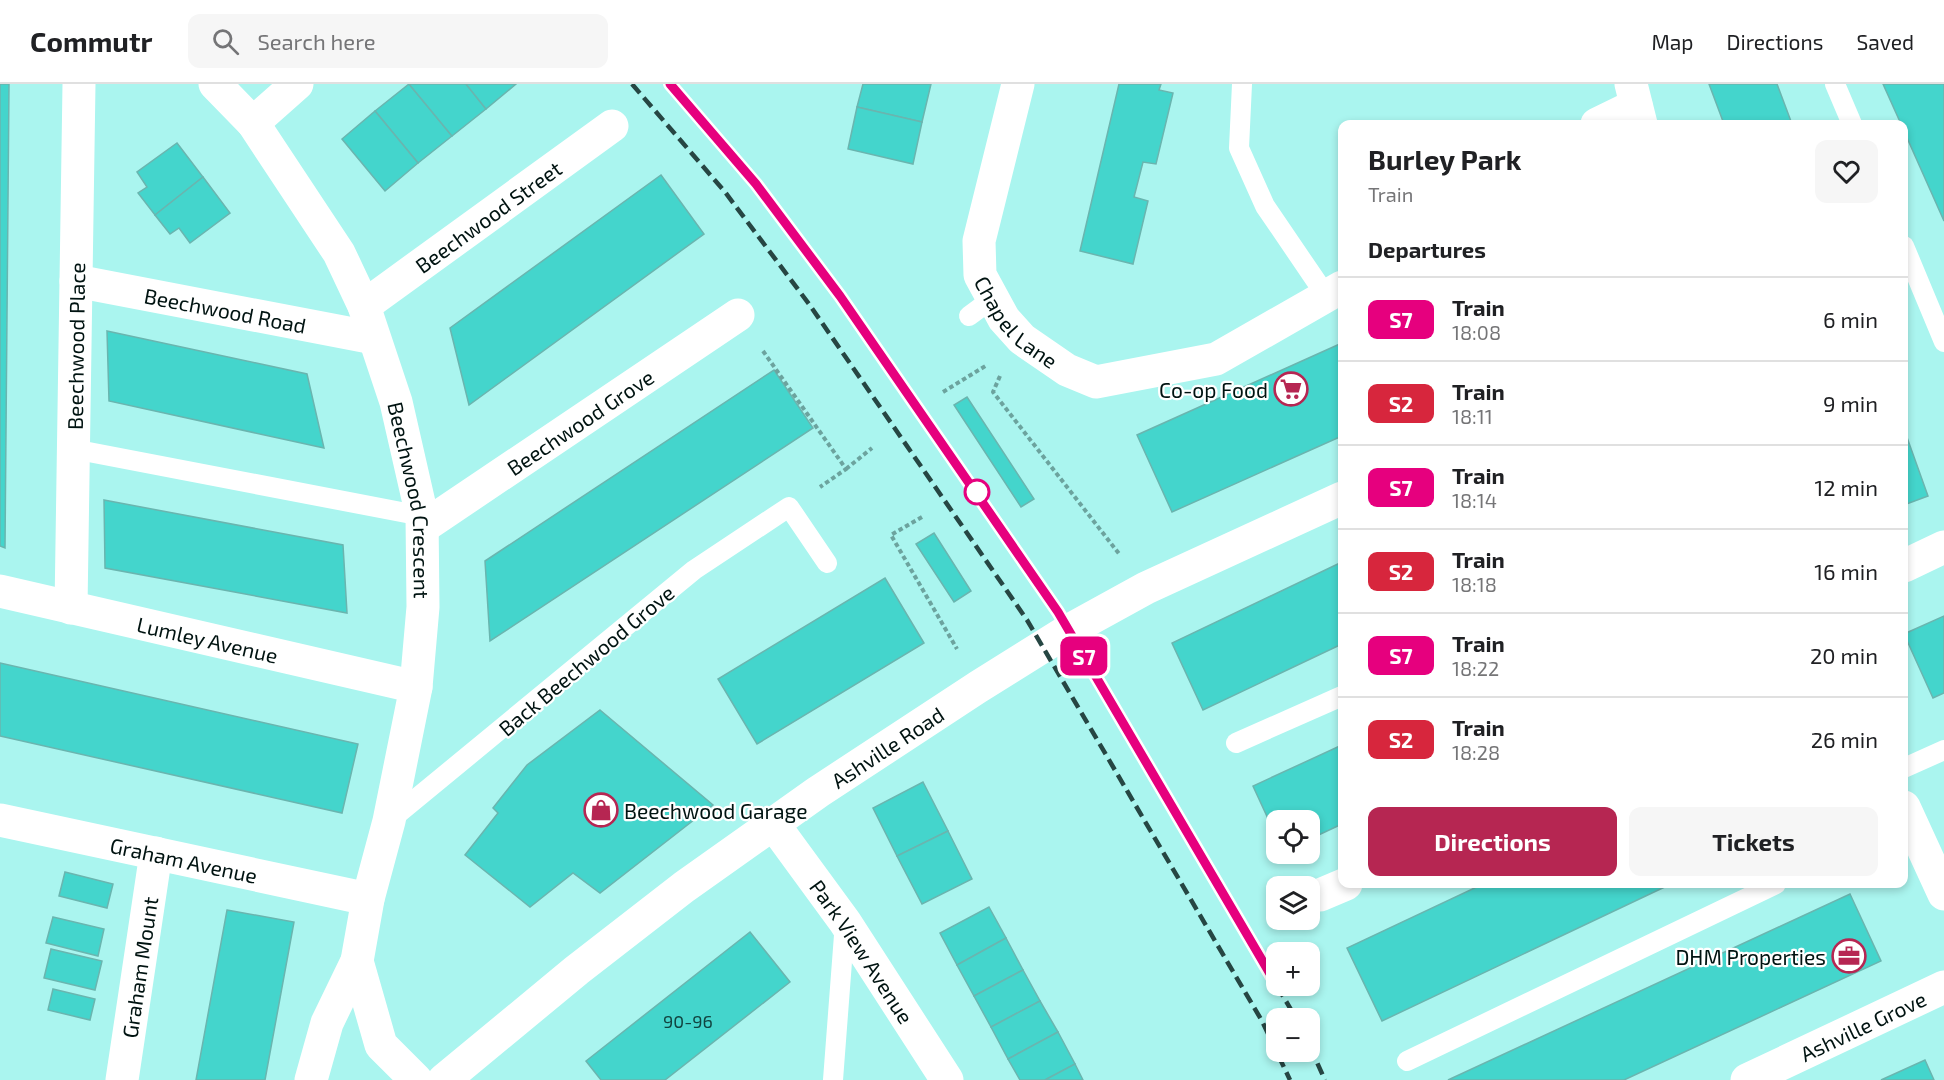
<!DOCTYPE html>
<html lang="en">
<head>
<meta charset="utf-8">
<style>
  :root { --surface:#fff; --page:#f6f6f6; --text:#202124; --muted:#757577; --line:#e0e0e0; --accent:#b62652 }
  body { margin:0; font-family:"Exo 2",sans-serif; background:var(--page); color:var(--text); height:100vh; display:flex; flex-direction:column; font-size:22px; white-space:nowrap }
  * { box-sizing:border-box; margin:0 }
  p { font-size:20px; color:var(--muted) }
  .icon { flex:none; width:33px; height:33px; fill:none; stroke:currentColor; stroke-width:2; stroke-linecap:round; stroke-linejoin:round }
  .map { position:relative; flex:1; overflow:hidden }
  .side { position:absolute; left:1338px; top:36px; width:570px; height:768px; display:flex; flex-direction:column; background:var(--surface); border-radius:12px; box-shadow:0 3px 9px #0003 }
  .side>* { flex:none }
  .badge { padding:0 12px; border-radius:9px; font-size:21px; line-height:39px }
  .fabs { position:absolute; left:1266px; top:726px; display:grid; gap:12px }
  .fabs a { display:grid; place-items:center; width:54px; height:54px; border-radius:12px; background:var(--surface); box-shadow:0 3px 9px #0003; font-size:30px }
  .map>.badge { position:absolute; translate:-50% -50%; box-shadow:0 0 0 3px #fff }
  h2 { padding:0 30px; font-size:22px; line-height:54px }
  .round { display:grid; place-items:center; flex:none; width:63px; height:63px; border-radius:12px; background:var(--page) }
  .headline { display:flex; align-items:center; justify-content:space-between; height:102px; padding:0 30px }
  h1 { font-size:28px; font-weight:700; line-height:45px }
  .action { display:flex; gap:12px; margin-top:auto; padding:12px 30px }
  .action a { flex:1; height:69px; border-radius:12px; background:var(--accent); color:#fff; font-size:24px; font-weight:700; line-height:69px; text-align:center }
  .action a+a { background:var(--page); color:var(--text) }
  ul { padding:0; list-style:none }
  li { display:flex; align-items:center; gap:18px; height:84px; padding:0 30px; border-top:2px solid var(--line) }
  li div { flex:1 }
  li b { display:block; font-size:22px }
  li em { font-style:normal }
  li .badge { min-width:66px; font-weight:700; text-align:center }
  header { display:flex; align-items:center; gap:36px; box-sizing:border-box; height:84px; padding:0 30px; background:var(--surface); border-bottom:2px solid var(--line) }
  header strong { font-size:28px }
  nav { display:flex; gap:33px; margin-inline-start:auto; font-size:21px }
  .search { width:420px; height:54px; background:var(--page); display:flex; align-items:center; gap:15px; box-sizing:border-box; padding:0 21px; border-radius:12px; color:var(--muted); font-size:22px }
  .map>svg:first-child { display:block }
  .building { fill:#44d5cc; stroke:#6ab5af; stroke-width:1.5 }
  .lines { fill:none; stroke-linecap:round; stroke-linejoin:round }
  .path { stroke:#6ca39e; stroke-width:4; stroke-dasharray:4.5 3; stroke-linecap:butt }
  .lane { stroke:#fff; stroke-width:20 }
  .street { stroke:#fff; stroke-width:33 }
  .secondary { stroke:#fff; stroke-width:33 }
  .rail { stroke:#264643; stroke-width:4.5; stroke-dasharray:12 6; stroke-linecap:butt }
  .line-casing { stroke:#fff; stroke-width:14 }
  .line { stroke:#e6007e; stroke-width:9 }
  .stop-dot { fill:#fff; stroke:#e6007e; stroke-width:3 }
  .labels { text-anchor:middle; dominant-baseline:central; stroke-width:4.5; stroke-linejoin:round; paint-order:stroke }
  .number-label { font-size:18px; fill:#114440 }
  .street-label { font-size:21px; fill:#001311; stroke:#fff }
  .poi-label { font-size:21px; fill:#001311; stroke:#fff; text-anchor:end }
</style>
</head>
<body>
<header>
<strong>Commutr</strong>
<div class="search"><svg class="icon" aria-label="search" viewBox="0 0 24 24"><circle cx="10" cy="10" r="6"/><path d="M15 15l6 6"/></svg>Search here</div>
<nav><a>Map</a><a>Directions</a><a>Saved</a></nav>
</header>
<div class="map">
<svg width="1944" height="996" viewBox="0 0 1944 996">
  <rect width="100%" height="100%" fill="#aaf5ef"/>
  <g class="building">
    <polygon points="0,0 9,0 5,464 0,462"/>
    <polygon points="409,0 452,52 418,79 375,27"/>
    <polygon points="409,0 466,0 486,25 452,52"/>
    <polygon points="466,0 516,0 486,25"/>
    <polygon points="863,0 931,0 922,38 857,23"/>
    <polygon points="1119,0 1161,0 1159,6 1173,9 1156,80 1143,78 1134,113 1148,117 1133,180 1080,167"/>
    <polygon points="1709,0 1777,0 1792,40 1724,40"/>
    <polygon points="1883,0 1944,0 1944,137 1904,47 1904,40 1901,40"/>
    <polygon points="857,23 922,38 913,80 848,65"/>
    <polygon points="375,27 418,79 385,107 342,55"/>
    <polygon points="177,59 203,93 155,131 138,109 147,103 137,88"/>
    <polygon points="661,91 704,150 469,321 450,244"/>
    <polygon points="203,93 230,129 190,159 179,144 170,150 155,131"/>
    <polygon points="107,247 307,290 324,364 109,317"/>
    <polygon points="1342,259 1342,352 1172,428 1137,351"/>
    <polygon points="774,286 813,344 490,557 485,477"/>
    <polygon points="967,313 1034,415 1021,423 954,321"/>
    <polygon points="1904,345 1928,412 1904,421"/>
    <polygon points="104,416 343,461 347,529 105,484"/>
    <polygon points="934,449 971,507 954,518 916,460"/>
    <polygon points="1342,478 1342,560 1203,626 1172,559"/>
    <polygon points="885,494 924,559 757,660 718,595"/>
    <polygon points="1944,532 1944,609 1933,614 1904,550"/>
    <polygon points="0,579 358,660 342,729 0,652"/>
    <polygon points="600,626 713,721 600,809 573,789 530,823 465,771 498,729 493,724 527,681"/>
    <polygon points="1342,661 1342,740 1310,755 1310,736 1276,736 1276,752 1253,702"/>
    <polygon points="923,698 948,747 897,772 873,724"/>
    <polygon points="948,747 972,795 922,820 897,772"/>
    <polygon points="65,788 113,800 107,824 59,812"/>
    <polygon points="1483,800 1671,800 1382,937 1347,864"/>
    <polygon points="1850,810 1881,877 1624,996 1448,996"/>
    <polygon points="989,823 1006,854 957,881 940,849"/>
    <polygon points="227,826 294,838 265,996 196,996"/>
    <polygon points="53,833 104,845 98,872 46,859"/>
    <polygon points="750,848 790,898 665,996 601,996 586,977"/>
    <polygon points="1006,854 1023,886 974,912 957,881"/>
    <polygon points="51,865 102,877 95,906 44,894"/>
    <polygon points="1023,886 1040,917 991,943 974,912"/>
    <polygon points="53,905 95,915 90,936 48,926"/>
    <polygon points="1040,917 1058,948 1008,975 991,943"/>
    <polygon points="1058,948 1075,980 1045,996 1020,996 1008,975"/>
    <polygon points="1925,976 1934,996 1881,996"/>
    <polygon points="1075,980 1083,996 1045,996"/>
  </g>
  <g class="lines">
    <g class="path">
      <polyline points="763,267 846,385 820,403"/>
      <polyline points="1000,292 993,308 1120,471"/>
      <polyline points="943,308 987,281"/>
      <polyline points="846,385 872,364"/>
      <polyline points="922,433 891,451 957,565"/>
    </g>
    <g class="lane">
      <polyline points="1242,0 1239,64 1265,122 1327,213"/>
      <polyline points="1835,0 1852,40"/>
      <polyline points="1904,162 1944,258"/>
      <polyline points="969,232 992,215"/>
      <polyline points="73,365 422,432"/>
      <polyline points="1236,659 1342,612"/>
      <polyline points="1904,684 1944,666"/>
      <polyline points="389,737 694,486 789,423 827,479"/>
      <polyline points="1407,977 1776,800"/>
      <polyline points="833,996 845,838"/>
    </g>
    <g class="street">
      <path id="s1" d="M215 0 253 39 339 169 364 222 396 318 422 432 423 523 416 603 389 737 368 815 357 877 381 961 416 996"/>
      <path id="s2" d="M1018 0 979 157 980 191 1004 235 1022 255 1067 286 1096 298 1216 275 1342 203"/>
      <polyline points="253,39 297,0"/>
      <polyline points="1597,40 1636,21"/>
      <path id="s3" d="M76 197 374 254"/>
      <path id="s4" d="M364 222 612 42"/>
      <path id="s5" d="M423 443 738 231"/>
      <polyline points="1904,482 1944,463"/>
      <path id="s6" d="M0 507 416 603"/>
      <path id="s7" d="M71 524 79 0"/>
      <path id="s8" d="M0 736 368 815"/>
      <path id="s9" d="M774 741 845 838 947 996"/>
      <polyline points="1320,811 1346,800"/>
      <path id="s10" d="M122 996 156 769"/>
      <polyline points="311,996 327,939 357,877"/>
      <path id="s11" d="M444 996 577 886 684 803 818 708 978 603 1066 548 1146 504 1342 414"/>
      <path id="s12" d="M1747 996 1944 903"/>
    </g>
    <g class="secondary">
      <polyline points="1631,0 1641,40"/>
      <polyline points="1904,723 1944,810"/>
    </g>
    <g class="rail">
      <polyline points="632,0 725,108 809,220 1027,536 1262,937 1290,996"/>
      <polyline points="670,0 756,100 840,212 1058,528 1276,900"/>
      <polyline points="1277,902 1296,934"/>
      <polyline points="1310,963 1325,996"/>
    </g>
  </g>
  <g class="lines">
    <defs>
      <polyline id="line" points="670,0 756,100 840,212 1058,528 1276,900"/>
    </defs>
    <use href="#line" class="line-casing"/>
    <use href="#line" class="line"/>
  </g>
  <defs>
    <symbol id="supermarket-ring" viewBox="-11 -11 22 22"><circle r="9.5" fill="#fff" stroke="#b62652" stroke-width="1.5"/><path d="M-6-5.5h2.5l.6 2H6L4.5 2H-2.5L-4.4-4H-6ZM-1.5 3.2a1.3 1.3 0 1 0 .1 0ZM3 3.2a1.3 1.3 0 1 0 .1 0Z" fill="#b62652"/></symbol>
    <symbol id="shop-ring" viewBox="-11 -11 22 22"><circle r="9.5" fill="#fff" stroke="#b62652" stroke-width="1.5"/><path d="M-5-2.5h2.3a2.7 3.5 0 0 1 5.4 0H5L5.5 6h-11ZM-1.5-2.5h3a1.5 2.3 0 0 0-3 0Z" fill="#b62652"/></symbol>
    <symbol id="office-ring" viewBox="-11 -11 22 22"><circle r="9.5" fill="#fff" stroke="#b62652" stroke-width="1.5"/><path d="M-6-3h4V-5.5h4V-3h4V5H-6ZM-1-4.5V-3h2v-1.5ZM-6 0V1H6V0Z" fill="#b62652"/></symbol>
  </defs>
  <g fill-rule="evenodd">
    <use href="#supermarket-ring" x="1272" y="286" width="38" height="38"/>
    <use href="#shop-ring" x="582" y="707" width="38" height="38"/>
    <use href="#office-ring" x="1830" y="853" width="38" height="38"/>
  </g>
  <circle class="stop-dot" cx="977" cy="408" r="12"/>
  <g class="labels">
    <g class="number-label">
      <text x="688" y="937">90-96</text>
    </g>
    <g class="street-label">
      <text stroke="none"><textPath href="#s4" startOffset="153">Beechwood Street</textPath></text>
      <text stroke="none"><textPath href="#s3" startOffset="152">Beechwood Road</textPath></text>
      <text stroke="none"><textPath href="#s2" startOffset="256">Chapel Lane</textPath></text>
      <text stroke="none"><textPath href="#s7" startOffset="262">Beechwood Place</textPath></text>
      <text stroke="none"><textPath href="#s5" startOffset="189">Beechwood Grove</textPath></text>
      <text stroke="none"><textPath href="#s1" startOffset="470">Beechwood Crescent</textPath></text>
      <text stroke="none"><textPath href="#s6" startOffset="213">Lumley Avenue</textPath></text>
      <text transform="translate(586 576) rotate(-40)">Back Beechwood Grove</text>
      <text stroke="none"><textPath href="#s11" startOffset="555">Ashville Road</textPath></text>
      <text stroke="none"><textPath href="#s8" startOffset="188">Graham Avenue</textPath></text>
      <text stroke="none"><textPath href="#s9" startOffset="154">Park View Avenue</textPath></text>
      <text stroke="none"><textPath href="#s10" startOffset="114">Graham Mount</textPath></text>
      <text stroke="none"><textPath href="#s12" startOffset="128">Ashville Grove</textPath></text>
    </g>
    <g class="poi-label">
      <text x="1268" y="305">Co-op Food</text>
      <text x="624" y="726" text-anchor="start">Beechwood Garage</text>
      <text x="1826" y="872">DHM Properties</text>
    </g>
  </g>
</svg>
<div class="fabs">
<a><svg class="icon" aria-label="locate" viewBox="0 0 24 24"><circle cx="12" cy="12" r="6"/><path d="M12 2v4M12 18v4M2 12h4M18 12h4"/></svg></a>
<a><svg class="icon" aria-label="layers" viewBox="0 0 24 24"><path d="M12 4l9 5-9 5-9-5zM3 14l9 5 9-5"/></svg></a>
<a>+</a>
<a>−</a>
</div>
<b class="badge" style="left:1084px;top:572px;background:#e6007e;color:#fff">S7</b>
<section class="side">
<div class="headline"><div><h1>Burley Park</h1><p>Train</p></div><a class="round"><svg class="icon" aria-label="heart" viewBox="0 0 24 24"><path d="M12 20l-8-8c-3-5 5-10 8-4 3-6 11-1 8 4z"/></svg></a></div>
<h2>Departures</h2>
<ul>
<li><span class="badge" style="background:#e6007e;color:#fff">S7</span><div><b>Train</b><p>18:08</p></div><em>6 min</em></li>
<li><span class="badge" style="background:#d7263d;color:#fff">S2</span><div><b>Train</b><p>18:11</p></div><em>9 min</em></li>
<li><span class="badge" style="background:#e6007e;color:#fff">S7</span><div><b>Train</b><p>18:14</p></div><em>12 min</em></li>
<li><span class="badge" style="background:#d7263d;color:#fff">S2</span><div><b>Train</b><p>18:18</p></div><em>16 min</em></li>
<li><span class="badge" style="background:#e6007e;color:#fff">S7</span><div><b>Train</b><p>18:22</p></div><em>20 min</em></li>
<li><span class="badge" style="background:#d7263d;color:#fff">S2</span><div><b>Train</b><p>18:28</p></div><em>26 min</em></li>
</ul>
<div class="action"><a>Directions</a><a>Tickets</a></div>
</section>
</div>
</body>
</html>
